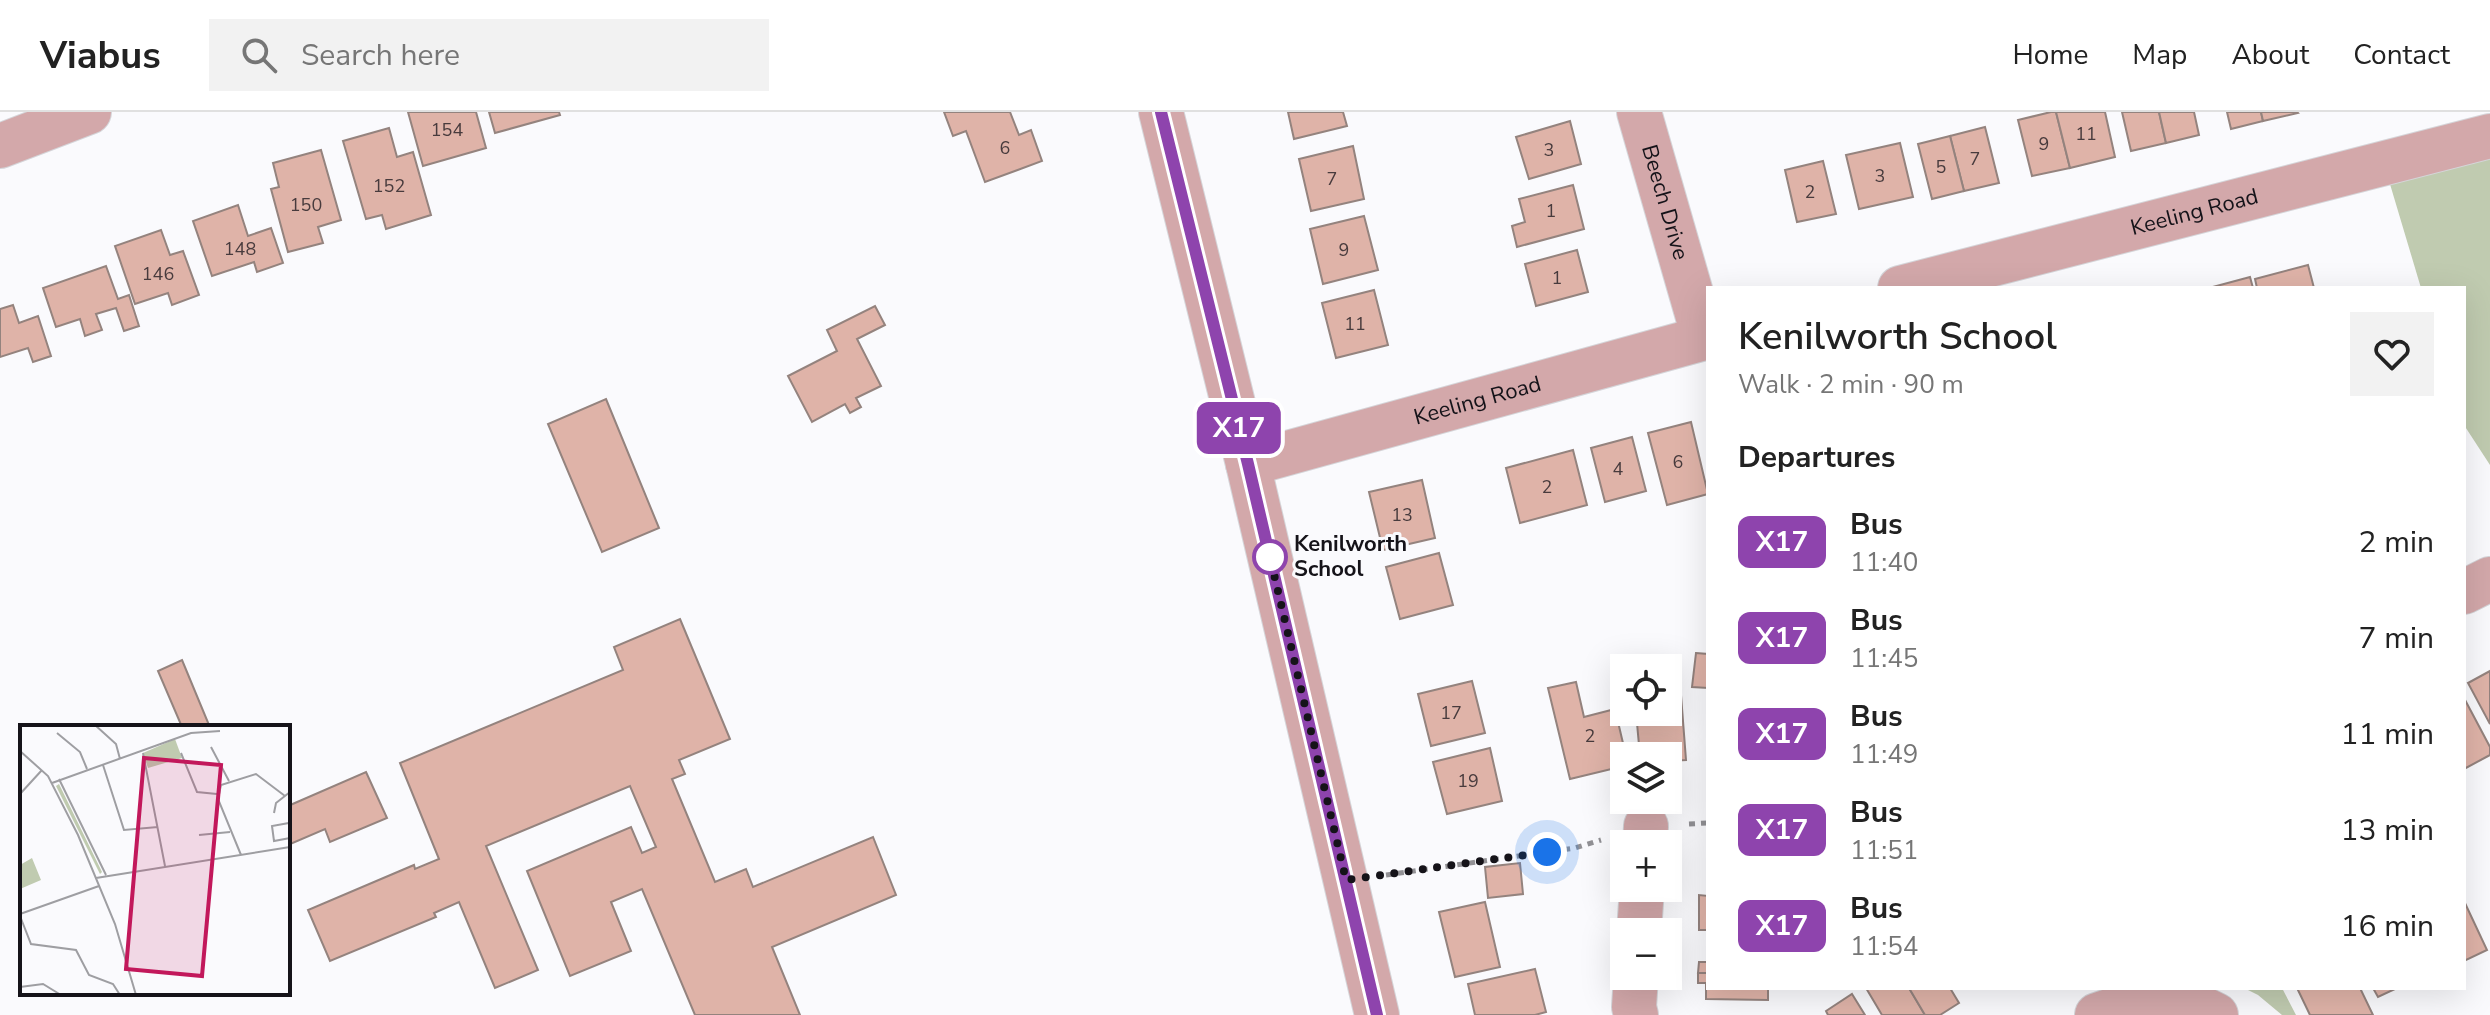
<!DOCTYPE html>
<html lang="en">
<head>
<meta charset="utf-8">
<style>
  :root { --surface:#fff; --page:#f2f2f2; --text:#222; --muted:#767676; --line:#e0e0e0 }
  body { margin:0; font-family:"Nunito Sans",sans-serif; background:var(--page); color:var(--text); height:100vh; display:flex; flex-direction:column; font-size:30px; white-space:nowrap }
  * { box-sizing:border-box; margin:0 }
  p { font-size:26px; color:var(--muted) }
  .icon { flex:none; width:44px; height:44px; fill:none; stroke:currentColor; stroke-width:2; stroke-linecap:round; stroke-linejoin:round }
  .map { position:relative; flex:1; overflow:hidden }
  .drawer { position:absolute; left:1706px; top:174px; width:760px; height:704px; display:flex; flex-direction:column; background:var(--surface); border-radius:0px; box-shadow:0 8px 32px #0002 }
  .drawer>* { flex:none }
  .badge { padding:0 16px; border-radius:12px; font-size:28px; line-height:52px }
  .buttons { position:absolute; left:1610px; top:542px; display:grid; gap:16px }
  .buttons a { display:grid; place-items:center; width:72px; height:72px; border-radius:0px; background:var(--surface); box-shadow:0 8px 32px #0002; font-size:40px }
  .you { position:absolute; width:40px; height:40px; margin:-20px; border:6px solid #fff; border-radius:50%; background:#1a73e8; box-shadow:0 0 0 12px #1a73e833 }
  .map>.badge { position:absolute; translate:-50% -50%; box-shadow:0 0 0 4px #fff }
  h2 { padding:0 32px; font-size:30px; line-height:72px }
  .round { display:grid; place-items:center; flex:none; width:84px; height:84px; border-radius:0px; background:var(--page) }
  .overview { display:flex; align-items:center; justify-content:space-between; height:136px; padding:0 32px }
  h1 { font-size:38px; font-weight:600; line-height:60px }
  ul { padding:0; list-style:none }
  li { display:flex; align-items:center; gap:24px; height:96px; padding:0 32px }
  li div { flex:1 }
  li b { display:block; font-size:30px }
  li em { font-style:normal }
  li .badge { min-width:88px; font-weight:700; text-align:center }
  header { display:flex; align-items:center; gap:48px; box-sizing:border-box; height:112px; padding:0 40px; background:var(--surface); border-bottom:2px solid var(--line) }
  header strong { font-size:38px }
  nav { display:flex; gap:44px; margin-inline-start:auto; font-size:28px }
  .search { width:560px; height:72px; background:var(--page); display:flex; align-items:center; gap:20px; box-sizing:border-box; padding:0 28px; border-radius:0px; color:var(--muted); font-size:30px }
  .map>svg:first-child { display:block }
  .green { fill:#c0cbb0 }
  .building { fill:#dfb3a8; stroke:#94837e; stroke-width:2 }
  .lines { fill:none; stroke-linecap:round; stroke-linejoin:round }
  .minor-casing { stroke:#d5d5d9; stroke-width:46 }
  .path { stroke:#929195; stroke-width:5; stroke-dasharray:6 6; stroke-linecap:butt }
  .minor { stroke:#d3a8aa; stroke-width:44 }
  .line-casing { stroke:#fff; stroke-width:18 }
  .line { stroke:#8e44ad; stroke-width:12 }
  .walk { stroke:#151319; stroke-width:8; stroke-dasharray:0 14.4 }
  .stop-dot { fill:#fff; stroke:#8e44ad; stroke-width:4 }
  .labels { text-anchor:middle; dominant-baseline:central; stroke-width:6; stroke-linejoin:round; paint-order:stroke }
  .number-label { font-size:18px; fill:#483b3d }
  .street-label { font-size:22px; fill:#151319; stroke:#fafafd }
  .stop-label { font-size:22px; font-weight:bold; fill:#151319; stroke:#fafafd; text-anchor:start }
  .inset-road { fill:none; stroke:#9e9ea2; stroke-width:2 }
  .view { fill:#c2185b; fill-opacity:0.15; stroke:#c2185b; stroke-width:4 }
  .inset-edge { fill:none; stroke:#151319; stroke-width:4 }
</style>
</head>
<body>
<header>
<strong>Viabus</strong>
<div class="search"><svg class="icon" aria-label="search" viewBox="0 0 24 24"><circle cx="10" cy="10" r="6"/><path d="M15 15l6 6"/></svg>Search here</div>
<nav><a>Home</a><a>Map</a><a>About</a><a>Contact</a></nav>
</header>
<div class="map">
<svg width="2490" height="903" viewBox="0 0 2490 903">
  <rect width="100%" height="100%" fill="#fafafd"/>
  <g class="green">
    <polygon points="2490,24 2490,353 2464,313 2464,176 2421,176 2384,52"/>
    <polygon points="2244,876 2282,876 2296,903 2282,903 2258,883"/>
  </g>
  <g class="building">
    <polygon points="408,0 476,0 486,36 423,54"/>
    <polygon points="489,0 559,0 560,3 495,21"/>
    <polygon points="944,0 1010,0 1019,23 1031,18 1042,49 985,70 966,19 953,24"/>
    <polygon points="1288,0 1343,0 1347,14 1294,27"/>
    <polygon points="2051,0 2056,0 2070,56 2032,64 2018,8"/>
    <polygon points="2056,0 2105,0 2115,45 2070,56"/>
    <polygon points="2122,0 2159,0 2166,31 2131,39"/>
    <polygon points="2159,0 2194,0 2199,23 2166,31"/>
    <polygon points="2227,0 2261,0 2263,9 2231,17"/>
    <polygon points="2261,0 2297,0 2298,1 2263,9"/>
    <polygon points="1570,9 1581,52 1529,67 1516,25"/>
    <polygon points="1985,15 1999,71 1964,79 1950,24"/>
    <polygon points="389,16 397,45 413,40 431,103 386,117 382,103 366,107 343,29"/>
    <polygon points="1950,24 1964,79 1932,87 1918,32"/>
    <polygon points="1900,31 1913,85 1859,97 1846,43"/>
    <polygon points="1353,34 1364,87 1311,99 1299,47"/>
    <polygon points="321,38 341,108 318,115 323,131 288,140 271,77 279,75 273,51"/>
    <polygon points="1823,49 1836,102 1797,110 1785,58"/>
    <polygon points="1573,73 1584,117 1517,135 1512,114 1525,110 1519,87"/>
    <polygon points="238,93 248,124 271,116 283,151 257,160 254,150 212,164 193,109"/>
    <polygon points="1364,104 1378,158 1323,172 1310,117"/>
    <polygon points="161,118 170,143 183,139 199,183 172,193 168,181 135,192 115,134"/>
    <polygon points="1577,138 1588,180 1536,194 1525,152"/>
    <polygon points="2308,153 2314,176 2257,176 2255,167"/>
    <polygon points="106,154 118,187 129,183 139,214 124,219 116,196 96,202 102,218 85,224 80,207 56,215 43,176"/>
    <polygon points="2250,165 2253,176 2209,176"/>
    <polygon points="1374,178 1388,233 1336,246 1322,191"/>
    <polygon points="13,193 19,211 38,204 51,244 33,250 28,236 0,245 0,197"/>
    <polygon points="875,194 885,213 857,227 881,274 856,286 861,295 850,301 845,292 812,310 788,264 837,239 827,218"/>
    <polygon points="606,287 659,416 602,440 548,312"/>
    <polygon points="1691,310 1708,382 1667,393 1648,321"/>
    <polygon points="1632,325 1646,379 1605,390 1591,336"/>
    <polygon points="1573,338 1587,393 1520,411 1506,356"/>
    <polygon points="1422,368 1435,426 1383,438 1369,380"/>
    <polygon points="1439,441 1453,493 1400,507 1386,455"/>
    <polygon points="680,507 730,627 679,648 685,662 672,667 715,770 746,757 753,775 873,725 896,783 772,835 800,903 695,903 642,777 611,790 631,839 570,864 527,759 631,715 642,741 656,735 630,674 486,734 538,858 495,876 459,790 434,801 436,805 330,849 308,798 414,753 415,757 439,747 400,651 623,558 614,535"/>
    <polygon points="1696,541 1708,542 1708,576 1692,575"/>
    <polygon points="182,548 209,613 204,615 182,615 158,559"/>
    <polygon points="2490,559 2490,612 2468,571"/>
    <polygon points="1472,569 1485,621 1431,634 1418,582"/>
    <polygon points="1576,570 1584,605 1615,597 1626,644 1624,644 1624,654 1570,667 1548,576"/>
    <polygon points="1681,583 1686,648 1668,649 1668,644 1640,644 1636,600 1668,600 1668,584"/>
    <polygon points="2464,586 2490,635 2490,643 2464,657"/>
    <polygon points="1490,636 1502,689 1447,702 1433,650"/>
    <polygon points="366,660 387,706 330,730 325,717 288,733 288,694"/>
    <polygon points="1520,751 1523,782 1488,786 1485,755"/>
    <polygon points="1708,768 1708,818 1699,818 1699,783 1708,784"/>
    <polygon points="2464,789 2487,838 2464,849"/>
    <polygon points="1485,790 1500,855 1455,865 1439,800"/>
    <polygon points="1707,830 1708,861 1698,861 1699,850 1707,850"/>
    <polygon points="1535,857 1546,900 1535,903 1475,903 1468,872"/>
    <polygon points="1698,861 1708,861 1708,876 1768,876 1768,888 1706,887 1706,871 1698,871"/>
    <polygon points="1866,876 1909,876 1925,903 1882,903"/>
    <polygon points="1909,876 1950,876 1959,891 1940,903 1925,903"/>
    <polygon points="2297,876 2360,876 2373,903 2310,903"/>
    <polygon points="2373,876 2397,876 2378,885"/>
    <polygon points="1852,882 1865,903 1828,903 1826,899"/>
  </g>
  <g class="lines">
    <defs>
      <g id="minor">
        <polyline points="1161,0 1248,352 1377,903"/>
        <path id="s1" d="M1639 0 1704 226"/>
        <polyline points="0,34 89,0"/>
        <path id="s2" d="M1900 176 2490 24"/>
        <path id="s3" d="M1248 352 1708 225"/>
        <polyline points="2464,480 2490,467"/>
        <polyline points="1645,732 1646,714"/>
        <polyline points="1639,820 1642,776"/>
        <polyline points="1636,864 1634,895 1636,903"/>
        <polyline points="2097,903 2144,887 2200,895 2216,903"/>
      </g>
    </defs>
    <use href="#minor" class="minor-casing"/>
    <g class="path">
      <polyline points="1689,712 1708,711"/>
      <polyline points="1386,763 1575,736 1601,728"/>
    </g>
    <use href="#minor" class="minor"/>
  </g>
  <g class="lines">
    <defs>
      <polyline id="line" points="1161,0 1248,352 1377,903"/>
    </defs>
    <use href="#line" class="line-casing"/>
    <use href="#line" class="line"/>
    <polyline class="walk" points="1270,445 1269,441 1346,768 1547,740"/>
  </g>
  <circle class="stop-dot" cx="1270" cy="445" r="16"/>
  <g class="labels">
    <g class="number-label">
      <text x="447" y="18">154</text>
      <text x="2086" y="22">11</text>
      <text x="2044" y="32">9</text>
      <text x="1005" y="36">6</text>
      <text x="1549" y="38">3</text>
      <text x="1975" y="47">7</text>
      <text x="1941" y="55">5</text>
      <text x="1880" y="64">3</text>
      <text x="1332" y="67">7</text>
      <text x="389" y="74">152</text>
      <text x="1810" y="80">2</text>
      <text x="306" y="93">150</text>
      <text x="1551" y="99">1</text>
      <text x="240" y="137">148</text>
      <text x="1344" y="138">9</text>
      <text x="158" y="162">146</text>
      <text x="1557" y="166">1</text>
      <text x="1355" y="212">11</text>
      <text x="1678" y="350">6</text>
      <text x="1618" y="357">4</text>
      <text x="1547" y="375">2</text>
      <text x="1402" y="403">13</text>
      <text x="1451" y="601">17</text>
      <text x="1590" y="624">2</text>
      <text x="1468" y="669">19</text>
    </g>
    <g class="street-label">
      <text stroke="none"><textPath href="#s1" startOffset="94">Beech Drive</textPath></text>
      <text stroke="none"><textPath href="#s2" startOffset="304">Keeling Road</textPath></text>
      <text stroke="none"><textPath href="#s3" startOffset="238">Keeling Road</textPath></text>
    </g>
    <g class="stop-label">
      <text x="1294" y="432">Kenilworth<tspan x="1294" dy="25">School</tspan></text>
    </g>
  </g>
  <g transform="translate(20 613)">
    <rect width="270" height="270" fill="#fafafd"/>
    <path d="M155 14 162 33 128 43 123 28ZM39 59 82 147 80 149 36 61ZM12 133 21 155 0 164V140Z" fill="#c0cbb0"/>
    <path class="inset-road" d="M75 0 96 19 100 34M37 8 60 27 67 44M191 22 209 56M0 26 28 51 58 110 95 199 116 270M123 28 145 141M161 28 177 67 197 69M83 40 104 105 138 102M39 54 86 150M32 58 171 8 200 6M0 69 22 45M254 88 256 78 270 67M270 106 269 98 252 101 254 116 270 113M179 110 210 107M221 130 198 74 201 60 236 49 265 71M76 153 270 122M0 189 79 161M0 191 11 219 56 225 69 250 93 259 100 270M0 262 23 259 41 270"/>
    <path class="view" d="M124 33 201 40 182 251 106 244Z"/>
    <rect width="270" height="270" class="inset-edge"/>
  </g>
</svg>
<div class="buttons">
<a><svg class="icon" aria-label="locate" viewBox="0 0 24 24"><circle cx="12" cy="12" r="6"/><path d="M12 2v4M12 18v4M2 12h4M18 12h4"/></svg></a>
<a><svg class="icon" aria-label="layers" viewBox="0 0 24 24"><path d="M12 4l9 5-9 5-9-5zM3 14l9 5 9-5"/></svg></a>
<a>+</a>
<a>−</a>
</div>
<div class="you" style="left:1547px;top:740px"></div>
<b class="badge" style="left:1239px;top:316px;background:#8e44ad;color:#fff">X17</b>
<section class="drawer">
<div class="overview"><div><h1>Kenilworth School</h1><p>Walk · 2 min · 90 m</p></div><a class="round"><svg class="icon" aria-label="heart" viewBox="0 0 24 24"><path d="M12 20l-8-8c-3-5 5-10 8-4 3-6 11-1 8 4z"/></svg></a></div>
<h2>Departures</h2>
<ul>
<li><span class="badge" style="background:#8e44ad;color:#fff">X17</span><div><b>Bus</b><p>11:40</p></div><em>2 min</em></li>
<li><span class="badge" style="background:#8e44ad;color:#fff">X17</span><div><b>Bus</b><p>11:45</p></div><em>7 min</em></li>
<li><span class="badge" style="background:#8e44ad;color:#fff">X17</span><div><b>Bus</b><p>11:49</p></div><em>11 min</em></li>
<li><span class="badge" style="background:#8e44ad;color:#fff">X17</span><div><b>Bus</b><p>11:51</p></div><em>13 min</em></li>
<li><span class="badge" style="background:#8e44ad;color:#fff">X17</span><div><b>Bus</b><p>11:54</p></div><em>16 min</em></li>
</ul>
</section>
</div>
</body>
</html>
